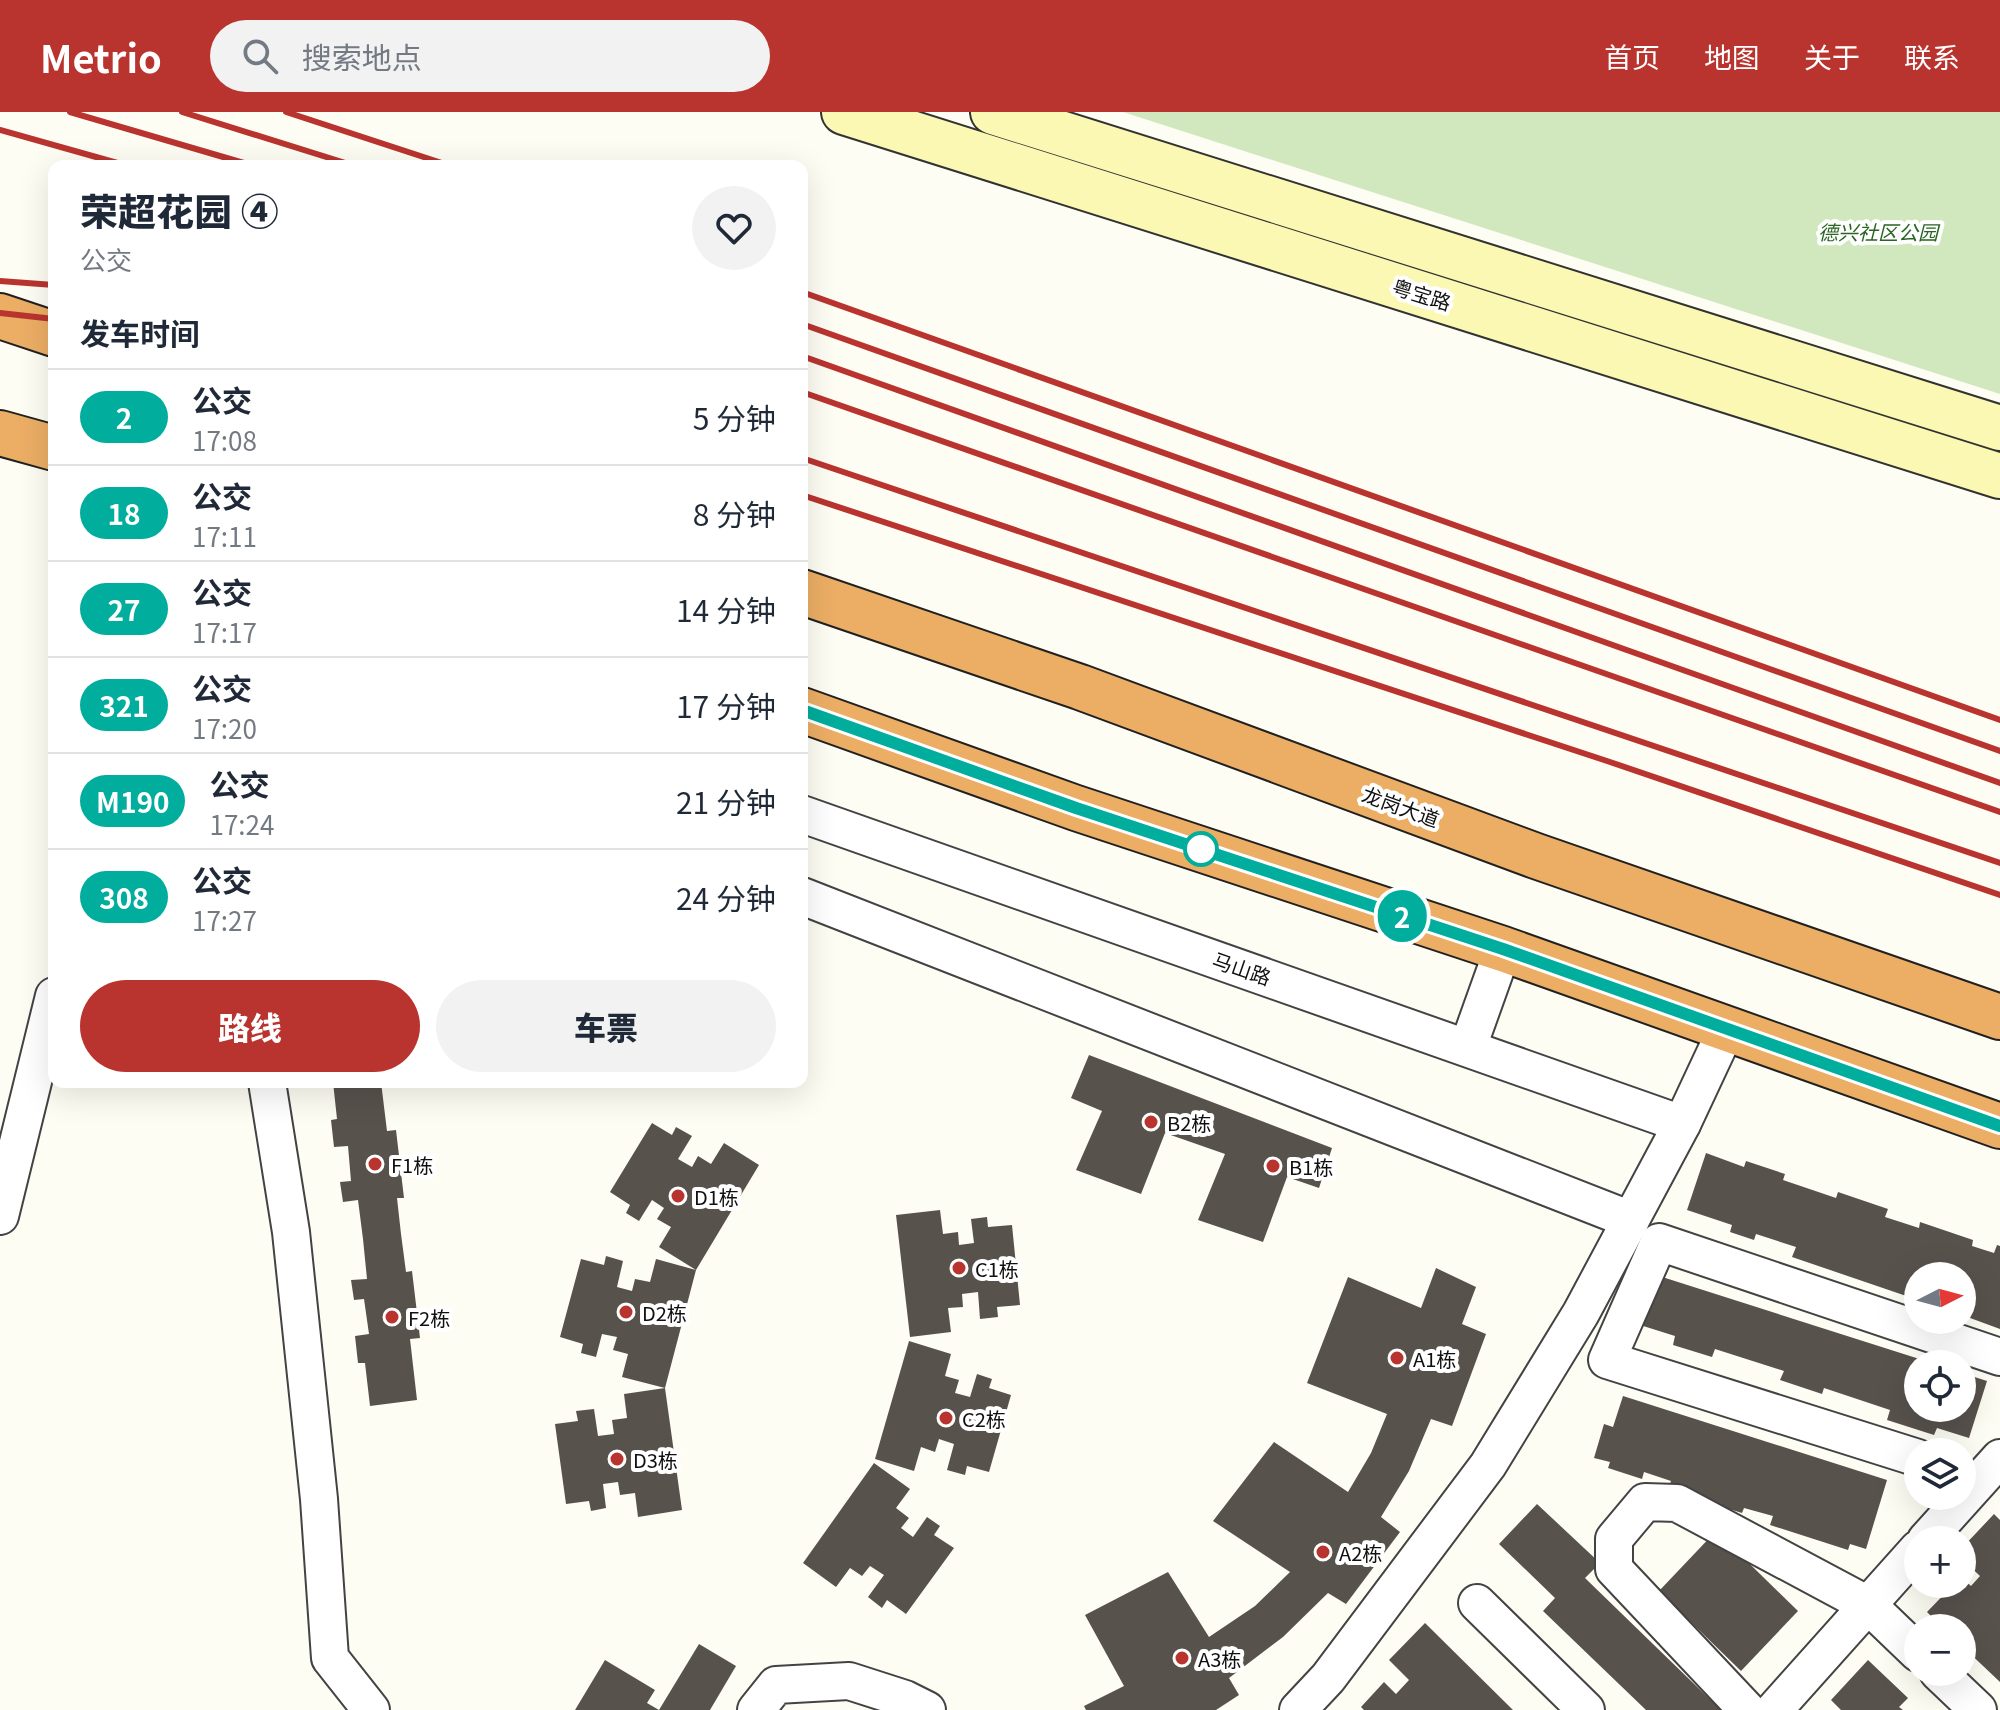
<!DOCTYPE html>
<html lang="zh">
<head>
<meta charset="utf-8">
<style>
  :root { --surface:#fff; --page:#f2f2f3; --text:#1f2937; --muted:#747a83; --line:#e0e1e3; --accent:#b9342f }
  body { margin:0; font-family:Georgia,"Noto Sans SC",serif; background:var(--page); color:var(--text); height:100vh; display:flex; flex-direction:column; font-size:30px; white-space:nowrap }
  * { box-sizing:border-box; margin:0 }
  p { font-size:26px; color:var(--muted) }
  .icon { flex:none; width:44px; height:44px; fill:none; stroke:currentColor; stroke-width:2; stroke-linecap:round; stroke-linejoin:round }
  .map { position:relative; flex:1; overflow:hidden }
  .drawer { position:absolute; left:48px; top:48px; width:760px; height:928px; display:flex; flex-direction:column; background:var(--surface); border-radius:16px; box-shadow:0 8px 32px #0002 }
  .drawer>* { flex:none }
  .badge { padding:0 16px; border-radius:26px; font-size:28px; line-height:52px }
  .needle { width:52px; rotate:84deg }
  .controls { position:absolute; left:1904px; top:1150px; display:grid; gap:16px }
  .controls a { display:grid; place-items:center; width:72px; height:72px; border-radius:50%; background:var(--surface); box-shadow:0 8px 32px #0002; font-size:40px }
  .map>.badge { position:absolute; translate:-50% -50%; box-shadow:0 0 0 4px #fff }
  h2 { padding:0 32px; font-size:30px; line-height:72px }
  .round { display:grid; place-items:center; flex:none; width:84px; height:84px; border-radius:42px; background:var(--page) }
  .summary { display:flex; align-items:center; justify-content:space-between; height:136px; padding:0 32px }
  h1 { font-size:38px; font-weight:800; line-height:60px }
  .button { display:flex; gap:16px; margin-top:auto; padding:16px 32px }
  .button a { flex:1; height:92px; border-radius:48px; background:var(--accent); color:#fff; font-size:32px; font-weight:800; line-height:92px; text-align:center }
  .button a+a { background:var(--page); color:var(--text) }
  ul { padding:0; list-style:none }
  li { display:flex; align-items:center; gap:24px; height:96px; padding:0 32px; border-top:2px solid var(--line) }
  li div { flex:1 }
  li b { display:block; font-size:30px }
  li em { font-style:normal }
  li .badge { min-width:88px; font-weight:700; text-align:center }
  header { display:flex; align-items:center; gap:48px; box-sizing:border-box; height:112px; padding:0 40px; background:var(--accent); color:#fff }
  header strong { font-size:38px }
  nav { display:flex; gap:44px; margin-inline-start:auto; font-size:28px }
  .search { width:560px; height:72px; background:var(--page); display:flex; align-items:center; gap:20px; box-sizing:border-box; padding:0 28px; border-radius:44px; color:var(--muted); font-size:30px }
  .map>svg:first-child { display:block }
  .green { fill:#d1e8bf }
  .building { fill:#58524d }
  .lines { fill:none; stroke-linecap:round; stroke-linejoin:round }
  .street-casing { stroke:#434343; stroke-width:40 }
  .secondary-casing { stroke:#323232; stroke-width:48 }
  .highway-casing { stroke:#212121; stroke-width:48 }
  .street { stroke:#fff; stroke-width:36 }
  .secondary { stroke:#faf8b3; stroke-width:44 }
  .highway { stroke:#ecae65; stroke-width:44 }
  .rail { stroke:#b9342f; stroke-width:6 }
  .line-casing { stroke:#fff; stroke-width:18 }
  .line { stroke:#01ad9c; stroke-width:12 }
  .stop-dot { fill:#fff; stroke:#01ad9c; stroke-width:4 }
  .poi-dot { fill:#b9342f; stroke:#fff; stroke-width:3 }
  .labels { text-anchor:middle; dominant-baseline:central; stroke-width:8; stroke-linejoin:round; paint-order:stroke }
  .park-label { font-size:20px; font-style:italic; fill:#2b6523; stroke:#fff }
  .street-label { font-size:20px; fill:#101010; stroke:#fff }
  .poi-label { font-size:20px; fill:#101010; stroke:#fff; text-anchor:start }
</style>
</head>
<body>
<header>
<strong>Metrio</strong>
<div class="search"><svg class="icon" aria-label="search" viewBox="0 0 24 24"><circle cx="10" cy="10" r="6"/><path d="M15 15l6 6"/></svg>搜索地点</div>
<nav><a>首页</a><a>地图</a><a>关于</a><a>联系</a></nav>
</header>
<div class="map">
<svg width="2000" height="1598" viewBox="0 0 2000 1598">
  <rect width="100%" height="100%" fill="#fefdf4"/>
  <polygon class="green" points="1123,0 2000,0 2000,282"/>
  <g class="building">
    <polygon points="1089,943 1332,1036 1319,1076 1287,1065 1263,1130 1198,1108 1225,1042 1165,1021 1141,1082 1076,1058 1102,999 1071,986"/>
    <polygon points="333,970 381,970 387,1019 396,1018 404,1086 397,1086 401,1122 406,1160 412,1159 420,1226 410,1227 417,1288 370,1294 365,1251 358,1251 355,1224 369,1222 364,1187 354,1188 351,1168 367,1167 363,1127 358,1088 343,1090 340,1070 351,1069 348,1034 334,1035 331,1008 337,1007"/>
    <polygon points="652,1011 672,1023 676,1015 692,1024 678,1047 692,1055 698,1044 711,1052 724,1031 759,1053 696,1158 665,1276 682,1398 638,1405 635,1381 620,1383 618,1370 603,1372 606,1396 591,1399 589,1389 566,1392 555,1312 578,1309 576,1299 594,1297 598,1324 614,1322 612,1308 627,1306 624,1282 665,1276 622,1265 628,1242 613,1238 617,1225 602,1222 596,1245 581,1241 583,1232 560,1225 581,1147 604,1153 606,1144 623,1149 617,1175 632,1179 635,1167 650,1170 656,1147 696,1158 659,1135 671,1115 657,1107 664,1096 652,1088 639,1109 626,1101 630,1093 610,1080"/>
    <polygon points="1706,1041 1744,1055 1746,1049 1785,1062 1783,1068 1836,1086 1838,1080 1888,1097 1885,1105 1919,1116 1920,1110 1973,1128 1972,1134 1994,1141 1997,1133 2000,1134 2000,1217 1962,1203 1962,1164 1918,1164 1918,1188 1792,1145 1796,1135 1756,1122 1754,1128 1730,1120 1732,1113 1687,1098"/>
    <polygon points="940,1098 943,1122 958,1120 959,1133 974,1131 971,1107 987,1105 988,1115 1012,1113 1020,1193 997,1195 998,1205 980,1207 978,1180 962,1182 963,1195 948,1196 951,1220 910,1225 896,1103"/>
    <polygon points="1436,1156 1476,1175 1462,1212 1486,1222 1452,1314 1431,1307 1409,1359 1381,1405 1400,1420 1346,1492 1328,1481 1283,1525 1229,1566 1239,1583 1216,1598 1086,1598 1084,1594 1124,1574 1085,1503 1168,1460 1209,1525 1255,1494 1290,1460 1213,1409 1274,1330 1348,1380 1371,1341 1387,1302 1307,1271 1348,1165 1421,1196"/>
    <polygon points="1656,1163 1932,1251 1918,1252 1918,1296 1962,1296 1962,1261 1987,1269 1969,1326 1937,1316 1934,1323 1887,1308 1890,1298 1824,1276 1822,1282 1780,1268 1784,1259 1715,1237 1712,1245 1673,1233 1675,1224 1640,1213"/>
    <polygon points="909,1229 951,1242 945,1264 959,1268 955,1281 970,1285 977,1262 992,1267 989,1276 1011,1283 989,1360 967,1354 965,1363 947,1358 954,1332 939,1327 935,1340 921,1335 914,1359 875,1347"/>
    <polygon points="1623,1284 1887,1368 1866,1437 1850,1432 1848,1438 1770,1413 1773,1404 1744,1396 1742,1401 1668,1378 1671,1369 1644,1360 1642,1367 1608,1356 1610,1350 1594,1346 1604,1312 1613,1315"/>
    <polygon points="874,1351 910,1377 896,1396 909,1406 901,1416 913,1425 927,1405 940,1414 934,1423 954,1436 906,1502 887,1488 882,1496 868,1485 884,1463 870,1454 862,1464 850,1456 836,1475 803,1451"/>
    <polygon points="1537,1392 1600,1451 1585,1466 1721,1598 1646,1598 1543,1499 1555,1486 1499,1432"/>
    <polygon points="1994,1402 2000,1408 2000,1570 1962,1534 1962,1516 1943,1516 1927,1500 1954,1472 1962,1472 1962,1466 1971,1474 1980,1464 1962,1447 1962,1436"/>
    <polygon points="1716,1419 1798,1499 1741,1559 1659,1479"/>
    <polygon points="1425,1511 1513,1598 1364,1598 1361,1595 1384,1570 1396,1582 1409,1568 1389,1548"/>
    <polygon points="699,1532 736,1554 710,1598 659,1598"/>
    <polygon points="605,1548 655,1578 647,1591 659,1598 575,1598"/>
    <polygon points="1868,1548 1908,1586 1899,1595 1903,1598 1841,1598 1831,1588"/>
  </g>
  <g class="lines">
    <defs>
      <g id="street">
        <polyline points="802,702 1682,1012"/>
        <polyline points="802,784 1631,1108"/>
        <polyline points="1468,935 1503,837"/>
        <polyline points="267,970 291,1120 319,1387 330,1546 371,1598"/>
        <polyline points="0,1104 54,884"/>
        <polyline points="1918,1346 1607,1248 1659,1130 2000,1245"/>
        <polyline points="1926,1428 2000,1346"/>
        <polyline points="1477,1491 1586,1598"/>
        <polyline points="1938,1560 1978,1598"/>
        <polyline points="756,1598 776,1573 849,1569 905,1587 927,1598"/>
        <polyline points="1298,1598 1328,1566 1488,1353 1581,1201 1682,1012 1726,918"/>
        <polyline points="1747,1598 1614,1457 1614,1427 1645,1390 1677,1391 1868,1493 1918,1541"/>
        <polyline points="1774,1598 1918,1437"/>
      </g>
      <g id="secondary">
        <polyline points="844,0 2000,364"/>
        <polyline points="993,0 2000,316"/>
      </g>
      <g id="highway">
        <polyline points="0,204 54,222"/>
        <polyline points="0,321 54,336"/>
        <polyline points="802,480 1080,575 1536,744 2000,905"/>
        <polyline points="802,598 1076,696 1503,837 2000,1014"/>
      </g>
    </defs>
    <use href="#street" class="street-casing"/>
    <use href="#secondary" class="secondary-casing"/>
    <use href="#highway" class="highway-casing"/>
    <use href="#street" class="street"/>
    <use href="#secondary" class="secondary"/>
    <use href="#highway" class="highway"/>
    <g class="rail">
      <polyline points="70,0 254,54"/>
      <polyline points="182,0 355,54"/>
      <polyline points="286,0 451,54"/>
      <polyline points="0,18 128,54"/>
      <polyline points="0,169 54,173"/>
      <polyline points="802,180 2000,608"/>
      <polyline points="0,201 54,207"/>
      <polyline points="802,212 2000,639"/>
      <polyline points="802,244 2000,671"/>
      <polyline points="802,280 2000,700"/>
      <polyline points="802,346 2000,751"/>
      <polyline points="802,383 1607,649 2000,783"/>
    </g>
  </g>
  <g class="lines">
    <defs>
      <polyline id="line" points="802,598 1076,696 1503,837 2000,1014"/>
    </defs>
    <use href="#line" class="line-casing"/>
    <use href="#line" class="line"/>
  </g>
  <circle class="stop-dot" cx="1201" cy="737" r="16"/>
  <g class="poi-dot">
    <circle cx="1151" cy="1010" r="8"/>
    <circle cx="375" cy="1052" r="8"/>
    <circle cx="1273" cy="1054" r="8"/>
    <circle cx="678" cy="1084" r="8"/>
    <circle cx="959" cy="1156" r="8"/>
    <circle cx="626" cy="1200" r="8"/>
    <circle cx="392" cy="1205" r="8"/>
    <circle cx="1397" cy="1246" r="8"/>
    <circle cx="946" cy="1306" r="8"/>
    <circle cx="617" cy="1347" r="8"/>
    <circle cx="1323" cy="1440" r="8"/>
    <circle cx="1182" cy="1546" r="8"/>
  </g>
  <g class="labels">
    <g class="park-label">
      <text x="1878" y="119">德兴社区公园</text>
    </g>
    <g class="street-label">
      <text transform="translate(1422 182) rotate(17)">粤宝路</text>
      <text transform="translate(1401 694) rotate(20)">龙岗大道</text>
      <text transform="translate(1242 856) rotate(19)">马山路</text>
    </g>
    <g class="poi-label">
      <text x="1167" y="1010">B2栋</text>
      <text x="391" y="1052">F1栋</text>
      <text x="1289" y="1054">B1栋</text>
      <text x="694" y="1084">D1栋</text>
      <text x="975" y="1156">C1栋</text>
      <text x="642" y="1200">D2栋</text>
      <text x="408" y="1205">F2栋</text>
      <text x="1413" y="1246">A1栋</text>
      <text x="962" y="1306">C2栋</text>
      <text x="633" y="1347">D3栋</text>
      <text x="1339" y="1440">A2栋</text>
      <text x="1198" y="1546">A3栋</text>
    </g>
  </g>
</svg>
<div class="controls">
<a><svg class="needle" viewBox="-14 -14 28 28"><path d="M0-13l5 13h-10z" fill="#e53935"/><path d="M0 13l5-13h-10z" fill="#747a83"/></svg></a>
<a><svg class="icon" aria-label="locate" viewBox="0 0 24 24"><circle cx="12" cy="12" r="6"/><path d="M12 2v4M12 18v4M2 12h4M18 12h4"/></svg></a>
<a><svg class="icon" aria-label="layers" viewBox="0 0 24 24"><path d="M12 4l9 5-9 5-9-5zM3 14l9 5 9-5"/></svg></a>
<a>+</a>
<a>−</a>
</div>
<b class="badge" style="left:1402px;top:804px;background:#01ad9c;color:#fff">2</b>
<section class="drawer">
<div class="summary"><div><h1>荣超花园 ④</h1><p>公交</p></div><a class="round"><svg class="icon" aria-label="heart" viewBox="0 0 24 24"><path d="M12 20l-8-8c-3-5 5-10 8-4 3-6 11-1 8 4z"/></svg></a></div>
<h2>发车时间</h2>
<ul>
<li><span class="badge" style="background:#01ad9c;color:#fff">2</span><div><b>公交</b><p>17:08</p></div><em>5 分钟</em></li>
<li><span class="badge" style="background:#01ad9c;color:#fff">18</span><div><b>公交</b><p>17:11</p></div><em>8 分钟</em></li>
<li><span class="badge" style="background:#01ad9c;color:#fff">27</span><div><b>公交</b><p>17:17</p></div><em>14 分钟</em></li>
<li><span class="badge" style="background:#01ad9c;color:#fff">321</span><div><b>公交</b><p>17:20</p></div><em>17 分钟</em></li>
<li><span class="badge" style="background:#01ad9c;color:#fff">M190</span><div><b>公交</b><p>17:24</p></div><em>21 分钟</em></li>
<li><span class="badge" style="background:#01ad9c;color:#fff">308</span><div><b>公交</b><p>17:27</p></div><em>24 分钟</em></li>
</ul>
<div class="button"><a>路线</a><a>车票</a></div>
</section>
</div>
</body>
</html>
